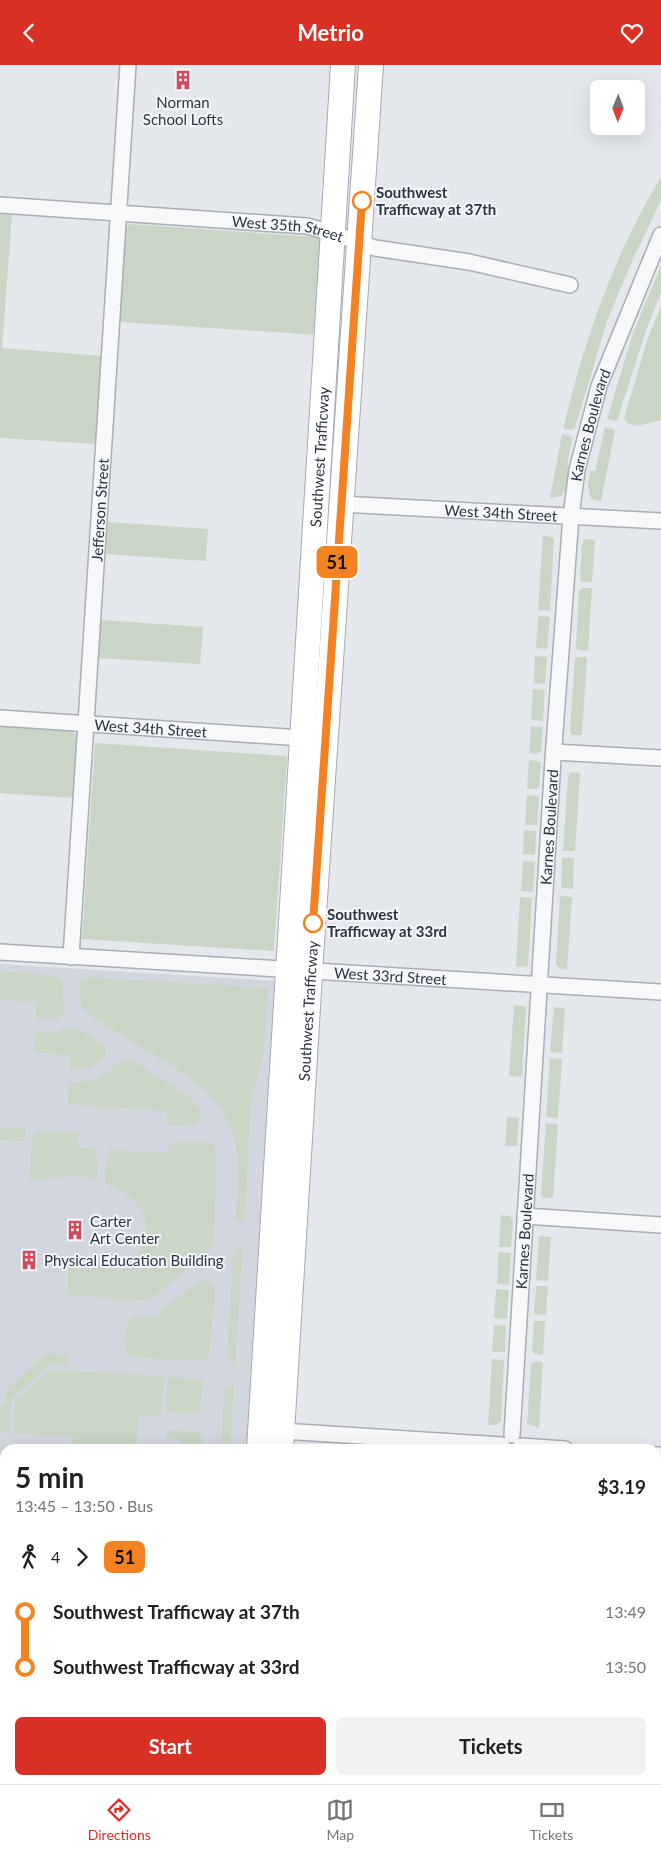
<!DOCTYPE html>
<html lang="en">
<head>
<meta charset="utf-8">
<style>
  :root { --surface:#fff; --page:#f2f2f2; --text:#202124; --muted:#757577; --line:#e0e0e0; --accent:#d93025 }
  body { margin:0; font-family:Lato,sans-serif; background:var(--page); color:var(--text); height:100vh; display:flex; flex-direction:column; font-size:19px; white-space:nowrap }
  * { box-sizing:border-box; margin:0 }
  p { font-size:16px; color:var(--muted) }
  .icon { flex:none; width:28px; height:28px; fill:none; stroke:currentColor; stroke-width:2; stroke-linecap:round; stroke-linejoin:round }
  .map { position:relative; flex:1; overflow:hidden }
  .details { position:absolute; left:0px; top:1379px; width:661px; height:341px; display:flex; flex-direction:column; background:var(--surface); border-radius:15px 15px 0 0; box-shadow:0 5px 20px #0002 }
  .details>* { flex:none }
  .badge { padding:0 10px; border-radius:8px; font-size:18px; line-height:32px }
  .needle { width:32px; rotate:181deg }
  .controls { position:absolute; left:590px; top:15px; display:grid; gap:10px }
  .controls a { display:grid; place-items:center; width:55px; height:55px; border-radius:8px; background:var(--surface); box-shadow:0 5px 20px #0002; font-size:25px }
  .map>.badge { position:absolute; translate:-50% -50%; box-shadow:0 0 0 2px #fff }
  .legs { display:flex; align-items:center; gap:8px; height:55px; padding:0 15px; font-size:16px }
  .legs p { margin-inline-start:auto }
  .head { display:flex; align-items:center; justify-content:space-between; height:85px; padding:0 15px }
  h1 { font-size:28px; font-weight:700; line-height:38px }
  .cta { display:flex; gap:10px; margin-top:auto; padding:10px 15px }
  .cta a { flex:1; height:58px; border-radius:8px; background:var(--accent); color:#fff; font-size:20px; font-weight:700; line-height:58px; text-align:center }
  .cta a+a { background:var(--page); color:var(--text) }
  ul { padding:0 15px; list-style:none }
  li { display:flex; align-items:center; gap:18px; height:55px; font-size:19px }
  li i { display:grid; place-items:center; width:8px; height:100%; margin:0 6px; background:currentColor }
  li i::after { content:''; width:12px; height:12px; margin:-6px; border:4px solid; border-radius:50%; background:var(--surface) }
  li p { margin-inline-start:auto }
  li:first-child i { background:linear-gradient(#0000 50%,currentColor 0) }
  li:last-child i { background:linear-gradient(currentColor 50%,#0000 0) }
  header { display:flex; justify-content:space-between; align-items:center; height:65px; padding:0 15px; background:var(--accent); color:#fff; font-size:22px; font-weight:700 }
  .dock { display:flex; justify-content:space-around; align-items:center; height:70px; border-top:1px solid var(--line); background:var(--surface); font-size:14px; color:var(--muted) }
  .dock a { display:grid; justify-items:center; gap:2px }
  .dock .current { color:var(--accent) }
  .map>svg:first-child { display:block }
  .built { fill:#d2d6de }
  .green { fill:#c9d6c5 }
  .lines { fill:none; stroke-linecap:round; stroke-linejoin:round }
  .street-casing { stroke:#a9aeb7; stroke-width:18 }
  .primary-casing { stroke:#a3abb8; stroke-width:26 }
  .street { stroke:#f7f8fa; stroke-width:15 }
  .primary { stroke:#fff; stroke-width:24 }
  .line-1-casing { stroke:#fff; stroke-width:11 }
  .line-1 { stroke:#f58220; stroke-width:8 }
  .stop-1-dot { fill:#fff; stroke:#f58220; stroke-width:2.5 }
  .labels { text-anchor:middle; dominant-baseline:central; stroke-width:4; stroke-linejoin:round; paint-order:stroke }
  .poi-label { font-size:15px; fill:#2b3445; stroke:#f4f6f9; text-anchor:start }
  .stop-label { font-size:15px; font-weight:bold; fill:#2b3445; stroke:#f4f6f9; text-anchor:start }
  .street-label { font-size:15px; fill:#2b3445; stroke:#f4f6f9 }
</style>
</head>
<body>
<header><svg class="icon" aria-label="back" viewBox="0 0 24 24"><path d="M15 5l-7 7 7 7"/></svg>Metrio<svg class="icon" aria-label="heart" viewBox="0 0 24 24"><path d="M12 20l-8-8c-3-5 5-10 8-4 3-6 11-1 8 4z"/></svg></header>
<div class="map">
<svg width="661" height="1719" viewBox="0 0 661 1719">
  <rect width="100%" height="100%" fill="#e4e7ec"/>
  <polygon class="built" points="0,899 276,916 248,1384 5,1384 5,1715 228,1715 228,1719 0,1719"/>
  <g class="green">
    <path d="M661 112V135L633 194 607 256 575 363 571 365 563 364C584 276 614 189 661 112Z"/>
    <polygon points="0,149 12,150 2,283 103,291 97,379 0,373"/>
    <polygon points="130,159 316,172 323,176 317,270 120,257 125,164"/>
    <polygon points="661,201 661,227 644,271 617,356 607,354 633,268"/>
    <polygon points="661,241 661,355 637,361 627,358 624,353 649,270"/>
    <polygon points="605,362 615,365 601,436 591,434 588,421 590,406 595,406"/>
    <polygon points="562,369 570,371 572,374 567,400 570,403 568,421 561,431 550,433"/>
    <polygon points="108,457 208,464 206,496 106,489"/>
    <polygon points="543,470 554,473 550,546 538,545"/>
    <polygon points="585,474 595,475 592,517 582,517 580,514 582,479"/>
    <polygon points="583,523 592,523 588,586 578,585 576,582 579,525"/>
    <polygon points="538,551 550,552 547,584 536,583"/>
    <polygon points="101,555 203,562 200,599 98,593"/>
    <polygon points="535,591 547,592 545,619 534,618"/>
    <polygon points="578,592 587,592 582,670 572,670 570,666 575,593"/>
    <polygon points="533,624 545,625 543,656 531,655"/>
    <polygon points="0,661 72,666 77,672 73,733 0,728"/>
    <polygon points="531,661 543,662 541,686 536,689 529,688"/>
    <polygon points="95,678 287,691 274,886 82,874"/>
    <polygon points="529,695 537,696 541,698 539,722 536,724 527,724"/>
    <polygon points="570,707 580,708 575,786 563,786 568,712"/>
    <polygon points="527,730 536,731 539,733 537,760 525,760"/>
    <polygon points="524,765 536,766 535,790 523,789"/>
    <polygon points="562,793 574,793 573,824 561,823"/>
    <polygon points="523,796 535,797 533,827 521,826"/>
    <polygon points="560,831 572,832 567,905 559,903 556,899"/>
    <polygon points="520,832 532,833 528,901 516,902"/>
    <polygon points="0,906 52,910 63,915 63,935 66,943 64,950 54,954 36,953 36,937 0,935"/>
    <path d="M90 912 268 923 264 986 251 1035 244 1158 236 1155V1150C237 1127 240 1103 236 1081 228 1033 189 1011 151 988 130 975 109 963 89 950 79 940 79 929 80 916Z"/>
    <polygon points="514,940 523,941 526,943 522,1012 509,1011"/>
    <polygon points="554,942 565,943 562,988 550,987"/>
    <path d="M70 962H75L104 980 106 988C100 1002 83 1005 70 1005V990L34 987 36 966H60Z"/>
    <polygon points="550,993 562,994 558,1053 546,1052"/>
    <path d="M124 994H129L183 1028 191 1034 202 1047 200 1055 189 1061H167V1046L68 1039 69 1017C85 1018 99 1015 111 1004 116 1000 118 995 124 994Z"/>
    <polygon points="507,1052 519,1053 517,1081 505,1081"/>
    <polygon points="546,1058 558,1059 553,1133 543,1133 541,1129"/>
    <polygon points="0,1063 26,1064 25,1076 0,1075"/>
    <path d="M36 1065 78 1067V1082L96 1084 98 1114C74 1109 52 1112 29 1117L32 1073Z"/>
    <path d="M204 1077 213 1079 215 1082 216 1114 213 1179 209 1185 152 1233 143 1235 68 1230V1202L87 1195 88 1198 97 1194 107 1186 119 1206C143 1192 158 1160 135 1137 127 1128 116 1123 105 1118L108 1085 168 1088 170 1078Z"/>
    <polygon points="501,1150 510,1151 513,1155 511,1182 499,1182"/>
    <polygon points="539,1171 551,1172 548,1216 536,1215"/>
    <polygon points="243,1180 235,1301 227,1290 233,1193 236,1185"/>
    <polygon points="498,1187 511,1188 509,1220 497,1219"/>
    <path d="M203 1214 212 1218 215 1226 209 1289 207 1293 198 1296 132 1292C129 1290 127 1290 126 1286 123 1279 126 1258 130 1253L155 1251 198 1216Z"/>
    <polygon points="536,1221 548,1221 546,1250 534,1249"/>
    <polygon points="496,1224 509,1225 507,1254 494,1253"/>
    <polygon points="534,1256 545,1256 543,1290 535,1289 532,1286"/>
    <polygon points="494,1260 506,1261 505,1287 492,1287"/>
    <polygon points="46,1288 68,1290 67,1301 49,1300 11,1334 9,1367 0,1367 0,1341 5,1337 6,1325"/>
    <polygon points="492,1294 504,1295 501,1357 495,1360 488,1360"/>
    <polygon points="537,1296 543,1297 539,1363 527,1359 531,1299"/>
    <polygon points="50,1305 164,1311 160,1352 139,1350 137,1384 76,1384 72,1379 73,1372 14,1368 15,1336"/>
    <polygon points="168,1312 199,1314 202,1315 203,1321 200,1347 193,1349 166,1347"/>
    <polygon points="234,1320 230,1384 221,1384 224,1326 226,1322"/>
    <polygon points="169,1365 200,1367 204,1374 204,1384 179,1384 179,1375 166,1374 167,1366"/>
    <polygon points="0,1659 3,1659 1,1683 5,1684 5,1715 15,1715 14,1719 0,1719"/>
    <polygon points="656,1702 661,1702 661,1719 628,1719 629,1715 656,1715"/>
    <polygon points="27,1715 166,1715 163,1719 27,1719"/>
  </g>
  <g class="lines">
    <defs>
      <g id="street">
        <path id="s1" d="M0 140 307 161 332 168 375 183 469 197 570 220"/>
        <path id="s2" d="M341 439 661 456"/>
        <path id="s3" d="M0 653 302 673"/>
        <polyline points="554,687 661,693"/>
        <path id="s4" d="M0 887 661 927"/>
        <path id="s5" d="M71 892 128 0"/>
        <polyline points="525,1151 661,1160"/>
        <polyline points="282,1366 502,1380"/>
        <path id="s6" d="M512 1370 553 694 571 451 577 405 599 321 661 170"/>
        <polyline points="521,1381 565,1384"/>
        <polyline points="656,1390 661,1390"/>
        <polyline points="656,1636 661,1634"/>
        <polyline points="457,1719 462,1715"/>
      </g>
      <g id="primary">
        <path id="s7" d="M259 1384 343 0"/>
        <path id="s8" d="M281 1384 311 893 371 0"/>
        <polyline points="237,1719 237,1715"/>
        <polyline points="261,1719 262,1715"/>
      </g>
    </defs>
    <use href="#street" class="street-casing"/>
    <use href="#primary" class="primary-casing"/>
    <use href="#street" class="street"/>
    <use href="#primary" class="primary"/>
  </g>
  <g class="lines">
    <defs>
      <polyline id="line-1" points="313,858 362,136"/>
    </defs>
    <use href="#line-1" class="line-1-casing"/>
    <use href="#line-1" class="line-1"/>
  </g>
  <defs>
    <symbol id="building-bare" viewBox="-9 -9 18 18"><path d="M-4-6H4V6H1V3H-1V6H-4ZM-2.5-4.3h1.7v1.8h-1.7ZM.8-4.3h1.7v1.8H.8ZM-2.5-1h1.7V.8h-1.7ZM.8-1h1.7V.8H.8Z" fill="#d1495b" stroke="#f4f6f9" stroke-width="2.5" paint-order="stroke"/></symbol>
  </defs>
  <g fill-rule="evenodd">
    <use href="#building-bare" x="169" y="1" width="28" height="28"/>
    <use href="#building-bare" x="61" y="1151" width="28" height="28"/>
    <use href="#building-bare" x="15" y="1181" width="28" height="28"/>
  </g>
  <g class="stop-1-dot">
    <circle cx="362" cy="136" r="9"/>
    <circle cx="313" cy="858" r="9"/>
  </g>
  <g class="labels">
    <g class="poi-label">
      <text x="183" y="37" text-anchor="middle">Norman<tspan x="183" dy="17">School Lofts</tspan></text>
      <text x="90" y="1156">Carter<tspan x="90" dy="17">Art Center</tspan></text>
      <text x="44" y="1195">Physical Education Building</text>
    </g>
    <g class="stop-label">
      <text x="376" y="127">Southwest<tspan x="376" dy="17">Trafficway at 37th</tspan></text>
      <text x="327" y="849">Southwest<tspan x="327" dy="17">Trafficway at 33rd</tspan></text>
    </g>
    <g class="street-label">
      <text stroke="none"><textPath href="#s1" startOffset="289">West 35th Street</textPath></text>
      <text stroke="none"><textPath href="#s6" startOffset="1014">Karnes Boulevard</textPath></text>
      <text stroke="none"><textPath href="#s7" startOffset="994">Southwest Trafficway</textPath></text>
      <text stroke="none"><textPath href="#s5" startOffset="448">Jefferson Street</textPath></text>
      <text stroke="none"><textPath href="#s2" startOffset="160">West 34th Street</textPath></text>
      <text stroke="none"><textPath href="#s3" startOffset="151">West 34th Street</textPath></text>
      <text stroke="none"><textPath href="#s6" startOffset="609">Karnes Boulevard</textPath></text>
      <text stroke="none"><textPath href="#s4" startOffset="391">West 33rd Street</textPath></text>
      <text stroke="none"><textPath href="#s8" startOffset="439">Southwest Trafficway</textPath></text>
      <text stroke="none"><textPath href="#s6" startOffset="204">Karnes Boulevard</textPath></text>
    </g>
  </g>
</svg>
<div class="controls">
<a><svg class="needle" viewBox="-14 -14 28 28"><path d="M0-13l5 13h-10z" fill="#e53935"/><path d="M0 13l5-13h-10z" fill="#757577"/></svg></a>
</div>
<b class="badge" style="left:337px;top:497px;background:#f58220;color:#111">51</b>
<section class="details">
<div class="head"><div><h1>5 min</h1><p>13:45 – 13:50 · Bus</p></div><b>$3.19</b></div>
<div class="legs"><svg class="icon" aria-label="walk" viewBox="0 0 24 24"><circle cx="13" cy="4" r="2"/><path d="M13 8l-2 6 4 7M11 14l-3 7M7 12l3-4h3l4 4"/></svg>4<svg class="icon" aria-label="forward" viewBox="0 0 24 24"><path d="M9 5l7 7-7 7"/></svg><b class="badge" style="background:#f58220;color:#111">51</b></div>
<ul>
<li><i style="color:#f58220"></i><b>Southwest Trafficway at 37th</b><p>13:49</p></li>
<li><i style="color:#f58220"></i><b>Southwest Trafficway at 33rd</b><p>13:50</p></li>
</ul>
<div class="cta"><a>Start</a><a>Tickets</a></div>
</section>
</div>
<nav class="dock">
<a class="current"><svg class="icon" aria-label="directions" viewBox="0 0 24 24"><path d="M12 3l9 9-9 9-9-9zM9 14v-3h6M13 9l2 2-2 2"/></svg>Directions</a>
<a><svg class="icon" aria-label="map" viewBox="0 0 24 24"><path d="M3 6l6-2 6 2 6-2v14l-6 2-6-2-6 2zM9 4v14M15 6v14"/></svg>Map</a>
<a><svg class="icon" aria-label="tickets" viewBox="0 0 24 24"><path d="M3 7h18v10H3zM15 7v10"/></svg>Tickets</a>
</nav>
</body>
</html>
